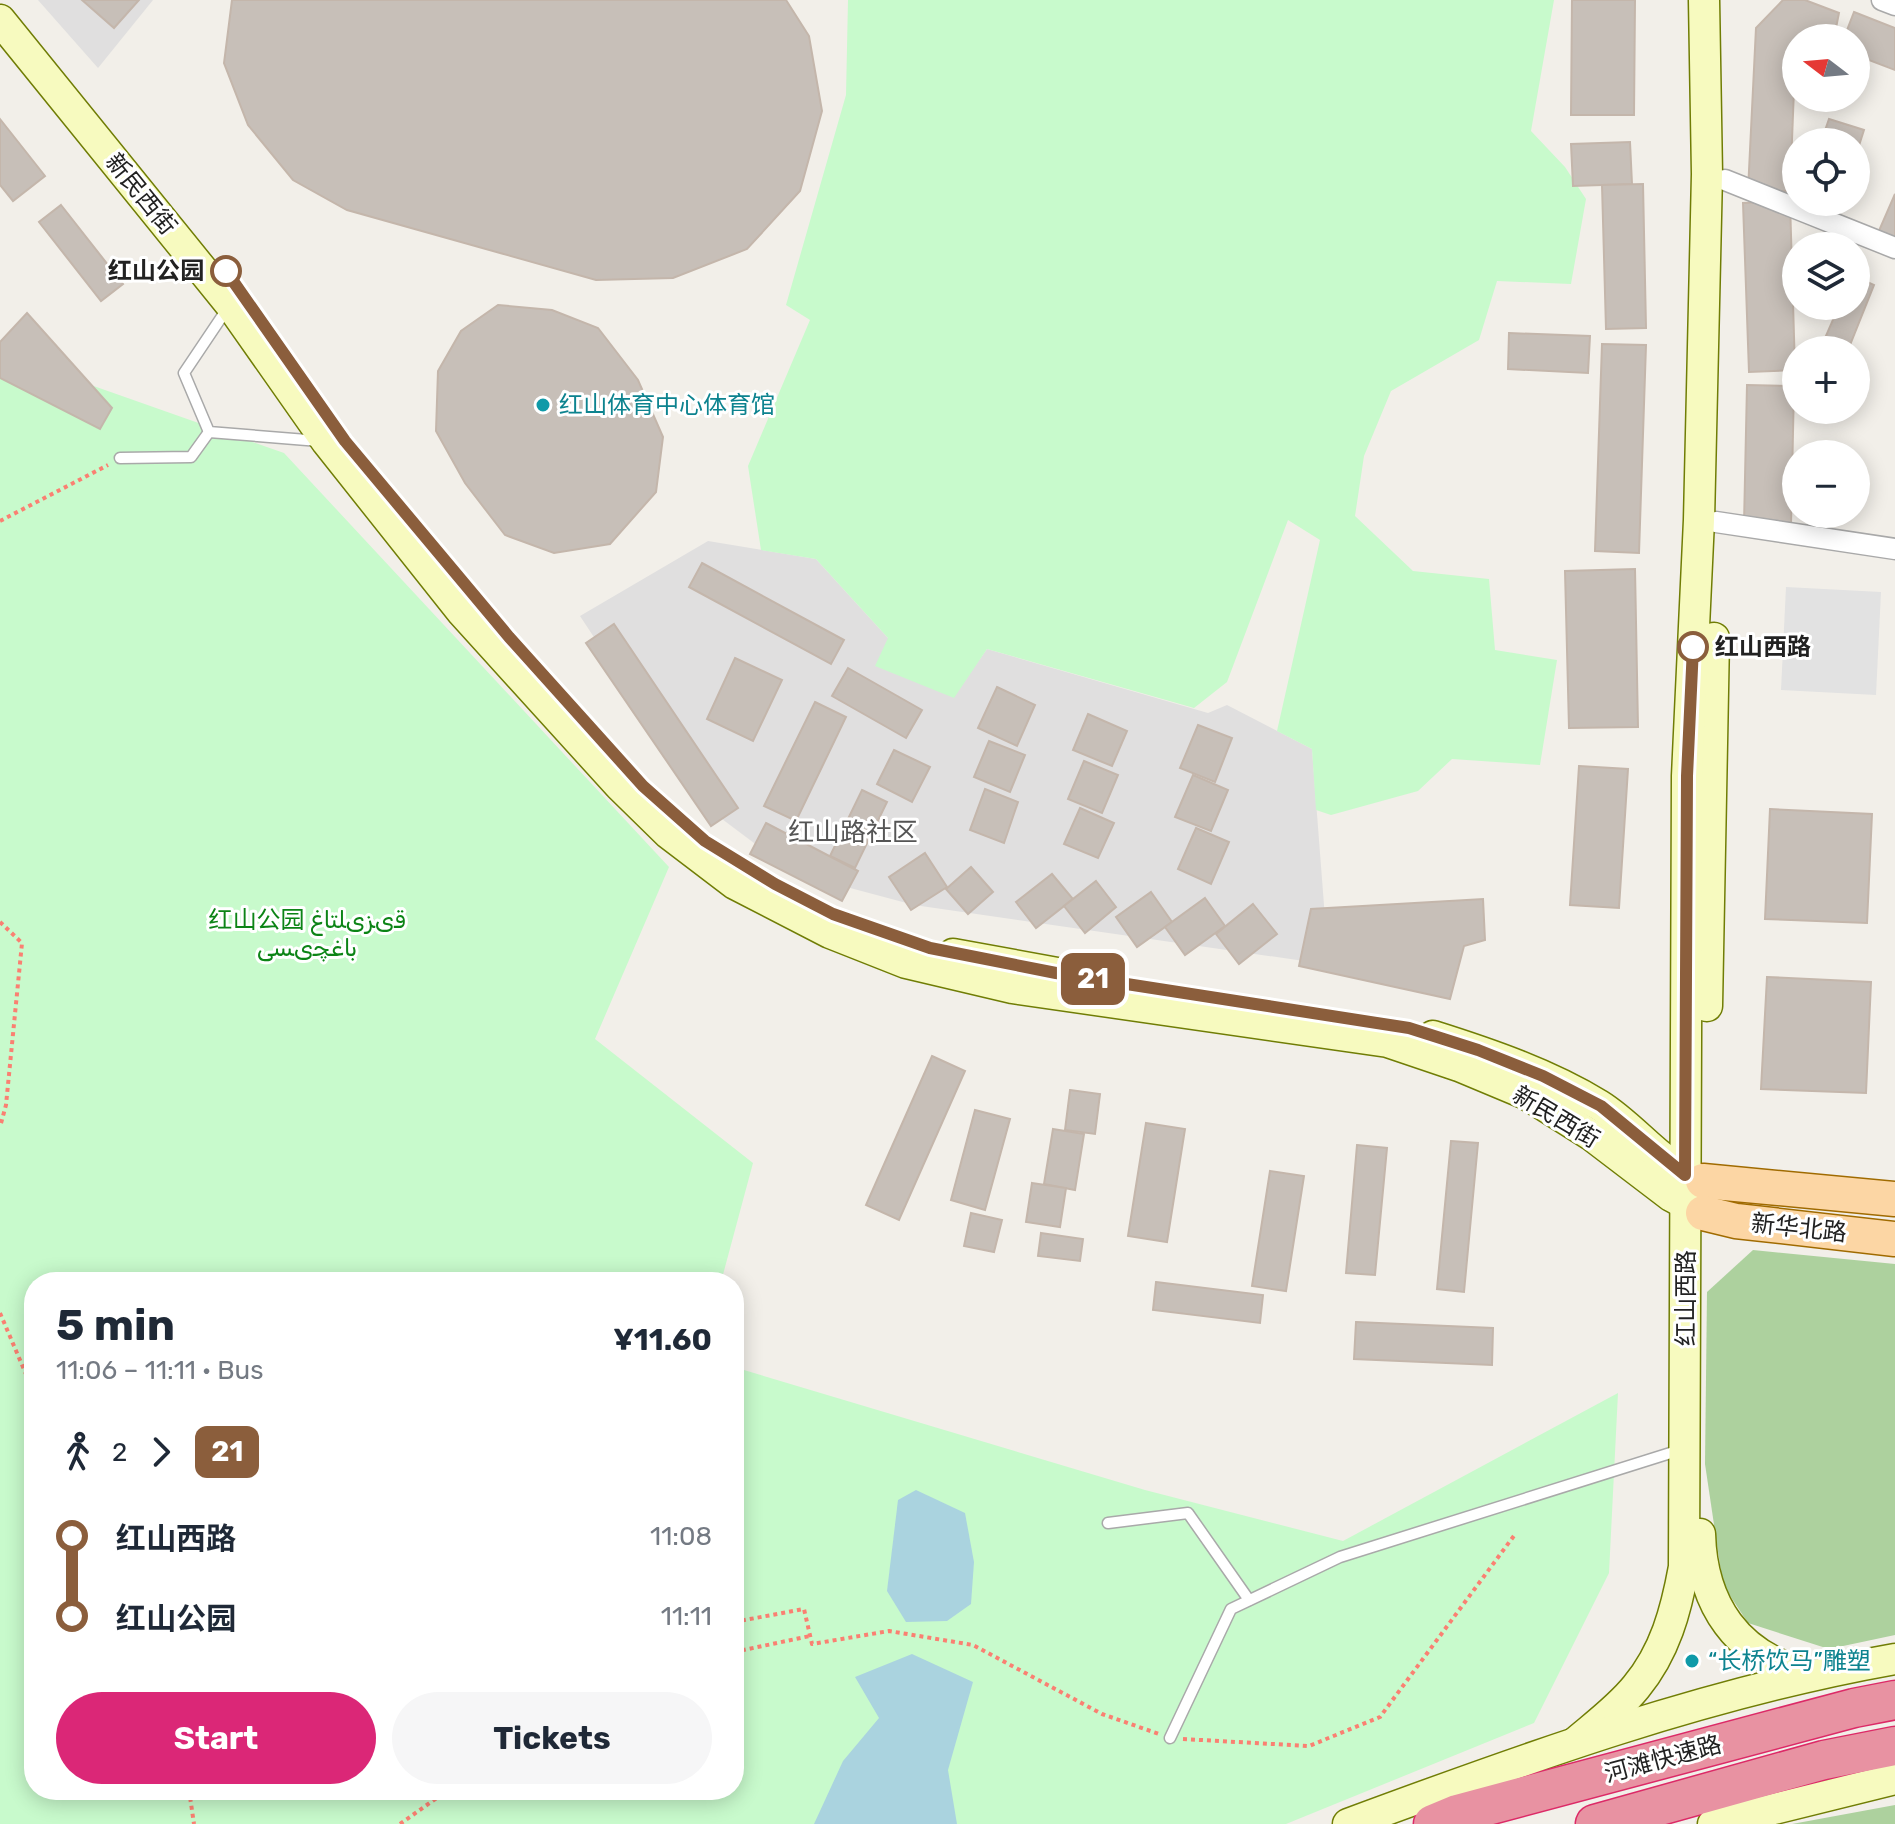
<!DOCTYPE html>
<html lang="en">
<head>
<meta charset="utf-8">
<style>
  :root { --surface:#fff; --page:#f6f6f7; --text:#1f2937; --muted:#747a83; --accent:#db2777 }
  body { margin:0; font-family:Rubik,Cairo,"Noto Sans SC",sans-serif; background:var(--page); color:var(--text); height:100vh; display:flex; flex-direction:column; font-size:30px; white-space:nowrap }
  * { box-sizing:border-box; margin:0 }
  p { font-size:26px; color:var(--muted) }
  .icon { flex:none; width:44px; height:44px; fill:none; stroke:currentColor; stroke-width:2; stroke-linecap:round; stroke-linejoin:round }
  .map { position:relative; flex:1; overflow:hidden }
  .panel { position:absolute; left:24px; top:1272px; width:720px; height:528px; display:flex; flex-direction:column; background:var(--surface); border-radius:32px; box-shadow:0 4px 20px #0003 }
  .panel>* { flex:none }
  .badge { padding:0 16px; border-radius:12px; font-size:28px; line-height:52px }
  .needle { width:52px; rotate:286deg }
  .tools { position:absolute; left:1782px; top:24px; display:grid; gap:16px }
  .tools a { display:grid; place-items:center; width:88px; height:88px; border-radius:50%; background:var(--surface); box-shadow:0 4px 20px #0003; font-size:40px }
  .map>.badge { position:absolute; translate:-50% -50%; box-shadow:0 0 0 4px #fff }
  .legs { display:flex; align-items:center; gap:12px; height:88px; padding:0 32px; font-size:26px }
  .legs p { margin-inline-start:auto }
  .headline { display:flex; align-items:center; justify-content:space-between; height:136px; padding:0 32px }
  h1 { font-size:44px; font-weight:700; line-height:60px }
  .button { display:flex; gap:16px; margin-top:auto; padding:16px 32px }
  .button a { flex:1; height:92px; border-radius:48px; background:var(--accent); color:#fff; font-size:32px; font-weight:700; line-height:92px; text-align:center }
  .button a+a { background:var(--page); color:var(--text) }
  ul { padding:0 32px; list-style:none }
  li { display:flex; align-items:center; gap:28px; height:80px; font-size:30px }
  li i { display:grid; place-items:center; width:12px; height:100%; margin:0 10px; background:currentColor }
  li i::after { content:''; width:20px; height:20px; margin:-10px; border:6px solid; border-radius:50%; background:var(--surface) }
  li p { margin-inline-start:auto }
  li:first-child i { background:linear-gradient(#0000 50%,currentColor 0) }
  li:last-child i { background:linear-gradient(currentColor 50%,#0000 0) }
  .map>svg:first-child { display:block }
  .residential { fill:#e0dfdf }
  .forest { fill:#add19e }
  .park { fill:#c8facc }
  .parking { fill:#e2e2e2 }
  .water { fill:#aad3df }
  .building { fill:#c7bfb8; stroke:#c4b6ab; stroke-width:2 }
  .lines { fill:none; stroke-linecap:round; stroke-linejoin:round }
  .lane-casing { stroke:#a9a9a9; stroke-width:13 }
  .street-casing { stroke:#a9a9a9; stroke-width:23 }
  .secondary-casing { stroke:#707d05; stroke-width:33 }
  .primary-casing { stroke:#a06b00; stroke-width:37 }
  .highway-casing { stroke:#dc2a67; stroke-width:41 }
  .path { stroke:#fa8072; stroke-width:4; stroke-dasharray:4 4; stroke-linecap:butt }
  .lane { stroke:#fff; stroke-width:10 }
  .street { stroke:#fff; stroke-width:20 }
  .secondary { stroke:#f7fabf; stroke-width:30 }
  .primary { stroke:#fcd6a4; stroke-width:34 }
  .highway { stroke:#e892a2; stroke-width:38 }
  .line-1-casing { stroke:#fff; stroke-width:18 }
  .line-1 { stroke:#8b5e3c; stroke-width:12 }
  .stop-1-dot { fill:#fff; stroke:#8b5e3c; stroke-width:4 }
  .culture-dot { fill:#0f9aa8; stroke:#fff; stroke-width:3 }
  .labels { text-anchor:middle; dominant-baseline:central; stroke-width:6; stroke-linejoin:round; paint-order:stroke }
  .street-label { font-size:24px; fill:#222; stroke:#fff }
  .stop-label { font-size:24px; font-weight:bold; fill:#222; stroke:#fff; text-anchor:end }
  .culture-label { font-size:24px; fill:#0d838f; stroke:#fff; text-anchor:start }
  .park-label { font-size:24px; fill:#0c8416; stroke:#fff }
  .neighbourhood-label { font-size:26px; fill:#555; stroke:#fff }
</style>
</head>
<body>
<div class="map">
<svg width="1895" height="1824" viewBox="0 0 1895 1824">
  <rect width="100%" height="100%" fill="#f2efe9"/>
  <g class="residential">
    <polygon points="38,0 153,0 98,68"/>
    <polygon points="708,541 816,559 888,638 953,697 987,649 1208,713 1227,705 1312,749 1325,918 1304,961 914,905 794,873 706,807 580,616"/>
  </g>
  <g class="forest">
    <polygon points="1753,1250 1895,1264 1895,1635 1829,1649 1748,1623 1723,1585 1705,1464 1707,1292"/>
    <polygon points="1895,1805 1895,1824 1792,1824"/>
  </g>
  <g class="park">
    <polygon points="848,0 1554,0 1531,131 1565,167 1586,199 1571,284 1497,281 1479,340 1391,391 1364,456 1355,516 1413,571 1489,579 1495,650 1557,660 1540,765 1452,759 1418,791 1331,815 1316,810 1312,749 1277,731 1320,540 1288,520 1227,682 1194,708 987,649 954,698 875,666 888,638 816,559 761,550 748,466 810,320 786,305 846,95"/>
    <polygon points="0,353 284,453 669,867 595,1039 753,1163 721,1282 34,1282 34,1790 734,1790 734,1367 1145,1490 1343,1541 1618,1393 1609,1573 1534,1723 1286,1824 0,1824"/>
  </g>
  <polygon class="parking" points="1786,587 1881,592 1876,695 1781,690"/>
  <g class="water">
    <polygon points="916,1490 965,1513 974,1562 971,1604 947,1621 906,1622 887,1591 898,1500"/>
    <polygon points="912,1654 973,1682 948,1770 957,1824 814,1824 843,1761 879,1718 855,1677"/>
  </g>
  <g class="building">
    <polygon points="82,0 139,0 114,28"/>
    <polygon points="232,0 786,0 809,36 822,111 800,191 747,249 673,278 596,280 347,210 293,180 248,125 224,63"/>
    <polygon points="1572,0 1635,0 1634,115 1571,115"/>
    <polygon points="1783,0 1805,0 1839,13 1834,38 1796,38 1790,191 1748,191 1756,28"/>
    <polygon points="1854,12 1895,28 1895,70 1856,55 1856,38 1844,38"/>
    <polygon points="0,119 45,176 13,201 0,185"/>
    <polygon points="1829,119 1864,130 1856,155 1856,142 1821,142"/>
    <polygon points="1630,142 1632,184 1573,186 1571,144"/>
    <polygon points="1643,184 1646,328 1606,329 1602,185"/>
    <polygon points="1895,194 1895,241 1878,233"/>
    <polygon points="1790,201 1795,370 1749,372 1743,203"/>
    <polygon points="61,205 123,284 101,301 39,222"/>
    <polygon points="1856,277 1874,285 1848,350 1833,350 1822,345 1839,306 1856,306"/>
    <polygon points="498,305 552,310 598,328 638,380 663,437 656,492 610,544 554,553 505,535 465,483 436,431 438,371 461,331"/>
    <polygon points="27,313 112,408 100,429 0,378 0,342"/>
    <polygon points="1509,333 1590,336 1588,373 1508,369"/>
    <polygon points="1602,344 1646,345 1639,553 1595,551"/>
    <polygon points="1747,385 1794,386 1791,525 1744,524"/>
    <polygon points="702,563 844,640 831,664 689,587"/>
    <polygon points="1635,569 1638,727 1569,728 1565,571"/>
    <polygon points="614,624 738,808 711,826 586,643"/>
    <polygon points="735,658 782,680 753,741 707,719"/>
    <polygon points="848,668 922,710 906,738 832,696"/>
    <polygon points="997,687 1035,705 1017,746 978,728"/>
    <polygon points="815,702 846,717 796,821 764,806"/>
    <polygon points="1088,714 1127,731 1112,766 1073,750"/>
    <polygon points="1198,725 1232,738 1215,782 1180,768"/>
    <polygon points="989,741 1025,755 1010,792 974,777"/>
    <polygon points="894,750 930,767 912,802 877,784"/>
    <polygon points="1084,761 1118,775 1102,813 1068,799"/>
    <polygon points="1579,766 1628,769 1619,908 1570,905"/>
    <polygon points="1193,775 1228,790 1211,831 1175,817"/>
    <polygon points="985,789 1018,802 1004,843 970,830"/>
    <polygon points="862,790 887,802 855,868 830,856"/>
    <polygon points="1080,808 1114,823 1098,858 1064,844"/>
    <polygon points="1770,809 1872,814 1867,923 1765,919"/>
    <polygon points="766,823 858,871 842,901 750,854"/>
    <polygon points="1196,828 1229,842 1211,884 1178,869"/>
    <polygon points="925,853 947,887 911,910 889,877"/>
    <polygon points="971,867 993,892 968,914 946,889"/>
    <polygon points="1052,874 1073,899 1036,928 1016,902"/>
    <polygon points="1096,881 1116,907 1085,933 1064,906"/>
    <polygon points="1151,892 1172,922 1137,947 1116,917"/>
    <polygon points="1205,898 1225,926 1185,955 1165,927"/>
    <polygon points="1483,899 1485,940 1464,946 1450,999 1299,966 1311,909"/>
    <polygon points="1253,904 1277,934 1239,964 1216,934"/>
    <polygon points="1767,977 1871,982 1866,1093 1761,1089"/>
    <polygon points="932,1056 965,1071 899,1220 866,1205"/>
    <polygon points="1070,1090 1100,1094 1095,1134 1065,1130"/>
    <polygon points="975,1110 1010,1119 985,1210 951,1200"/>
    <polygon points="1146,1123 1185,1129 1167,1242 1128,1236"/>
    <polygon points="1053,1129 1084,1134 1075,1190 1044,1184"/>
    <polygon points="1451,1141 1478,1143 1464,1292 1437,1289"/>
    <polygon points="1357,1145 1387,1148 1375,1275 1346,1273"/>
    <polygon points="1270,1171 1304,1176 1286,1291 1252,1286"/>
    <polygon points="1032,1183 1066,1188 1060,1227 1026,1222"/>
    <polygon points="971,1213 1002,1220 994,1252 964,1246"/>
    <polygon points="1041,1233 1083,1239 1080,1261 1038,1256"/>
    <polygon points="1156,1282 1263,1295 1260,1323 1153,1310"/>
    <polygon points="1356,1322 1493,1328 1492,1365 1354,1359"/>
  </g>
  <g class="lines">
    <defs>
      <g id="lane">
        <polyline points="227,309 184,373 209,432 319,441"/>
        <polyline points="120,458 191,457 209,432"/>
        <polyline points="1108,1523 1188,1513 1249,1600"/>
        <polyline points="1170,1738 1231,1609 1340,1557 1680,1450"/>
      </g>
      <g id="street">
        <polyline points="1882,0 1895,5"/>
        <polyline points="1725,180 1895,248"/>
        <polyline points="1716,522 1895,549"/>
      </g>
      <g id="secondary">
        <polyline points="0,20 230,304 327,442 462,612 619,785 668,833 735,884 830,933 906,963 1012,988 1388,1042 1459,1066 1526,1094 1591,1135 1671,1196 1703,1213"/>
        <polyline points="953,954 1079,977"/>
        <polyline points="1707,1006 1714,638"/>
        <path d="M1433 1036C1490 1054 1548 1074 1599 1105 1636 1128 1661 1167 1703 1181"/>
        <path d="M1700 1534C1702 1605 1737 1656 1807 1674"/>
        <path d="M1576 1742C1596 1725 1619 1708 1636 1687 1665 1652 1676 1611 1684 1567L1687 776 1699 520 1707 174 1704 0"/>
        <path d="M1348 1824C1526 1758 1708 1692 1895 1659"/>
        <polyline points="1713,1824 1895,1779"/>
      </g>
      <g id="primary">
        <polyline points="1703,1181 1895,1199"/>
        <polyline points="1703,1213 1736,1221 1895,1239"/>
      </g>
      <g id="highway">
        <polyline points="1433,1824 1457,1814 1854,1708 1895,1700"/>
        <polyline points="1595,1824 1824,1760 1895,1746"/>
      </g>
    </defs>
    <use href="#lane" class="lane-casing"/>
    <use href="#street" class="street-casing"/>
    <use href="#secondary" class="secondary-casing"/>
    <use href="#primary" class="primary-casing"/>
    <use href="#highway" class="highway-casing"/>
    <g class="path">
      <polyline points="0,521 108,465"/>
      <polyline points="0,922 22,943 6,1105 0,1127"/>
      <polyline points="0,1313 34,1393"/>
      <polyline points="734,1622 804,1609 812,1644 889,1631 973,1645 1102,1714 1159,1734"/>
      <polyline points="734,1652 810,1636"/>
      <polyline points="1183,1739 1309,1746 1380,1717 1516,1533"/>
      <polyline points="189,1790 194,1824"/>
      <polyline points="400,1824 448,1790"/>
    </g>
    <use href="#lane" class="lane"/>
    <use href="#street" class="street"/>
    <use href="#secondary" class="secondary"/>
    <use href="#primary" class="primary"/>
    <use href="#highway" class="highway"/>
  </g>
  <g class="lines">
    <defs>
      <polyline id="line-1" points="226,271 345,441 509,637 643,786 705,841 775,884 833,914 930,948 1056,973 1409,1028 1478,1050 1543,1076 1601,1106 1685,1175 1687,776 1693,647"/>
    </defs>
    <use href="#line-1" class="line-1-casing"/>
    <use href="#line-1" class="line-1"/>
  </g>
  <g class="stop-1-dot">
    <circle cx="226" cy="271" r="14"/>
    <circle cx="1693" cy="647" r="14"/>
  </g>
  <g class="culture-dot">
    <circle cx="543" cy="405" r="8"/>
    <circle cx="1692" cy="1661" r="8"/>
  </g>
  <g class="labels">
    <g class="street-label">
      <text transform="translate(141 194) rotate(51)">新民西街</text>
      <text transform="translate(1556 1117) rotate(31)">新民西街</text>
      <text transform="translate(1799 1228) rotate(6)">新华北路</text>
      <text transform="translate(1686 1298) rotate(-90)">红山西路</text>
      <text transform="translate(1663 1759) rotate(-15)">河滩快速路</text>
    </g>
    <g class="stop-label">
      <text x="204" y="271">红山公园</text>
      <text x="1715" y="647" text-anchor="start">红山西路</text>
    </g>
    <g class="culture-label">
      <text x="559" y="405">红山体育中心体育馆</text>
      <text x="1708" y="1661">“长桥饮马”雕塑</text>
    </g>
    <g class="park-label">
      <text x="307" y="920">红山公园 قىزىلتاغ<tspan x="307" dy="28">باغچىسى</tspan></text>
    </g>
    <g class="neighbourhood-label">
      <text x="853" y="832">红山路社区</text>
    </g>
  </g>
</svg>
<div class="tools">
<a><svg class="needle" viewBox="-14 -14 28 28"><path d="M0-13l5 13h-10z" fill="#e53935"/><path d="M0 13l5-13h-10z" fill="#747a83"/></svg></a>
<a><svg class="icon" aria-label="locate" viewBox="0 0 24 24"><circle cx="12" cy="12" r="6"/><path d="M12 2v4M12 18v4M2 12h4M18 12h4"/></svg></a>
<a><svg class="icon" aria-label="layers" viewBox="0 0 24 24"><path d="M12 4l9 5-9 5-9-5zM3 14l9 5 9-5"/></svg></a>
<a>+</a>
<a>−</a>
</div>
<b class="badge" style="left:1093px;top:979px;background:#8b5e3c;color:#fff">21</b>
<section class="panel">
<div class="headline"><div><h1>5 min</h1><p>11:06 – 11:11 · Bus</p></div><b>¥11.60</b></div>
<div class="legs"><svg class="icon" aria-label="walk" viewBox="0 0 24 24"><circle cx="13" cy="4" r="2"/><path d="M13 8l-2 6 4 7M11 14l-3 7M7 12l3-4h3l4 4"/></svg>2<svg class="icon" aria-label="forward" viewBox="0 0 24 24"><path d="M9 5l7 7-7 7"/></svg><b class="badge" style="background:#8b5e3c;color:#fff">21</b></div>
<ul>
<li><i style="color:#8b5e3c"></i><b>红山西路</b><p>11:08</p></li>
<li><i style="color:#8b5e3c"></i><b>红山公园</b><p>11:11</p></li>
</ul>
<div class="button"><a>Start</a><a>Tickets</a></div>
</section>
</div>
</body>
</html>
